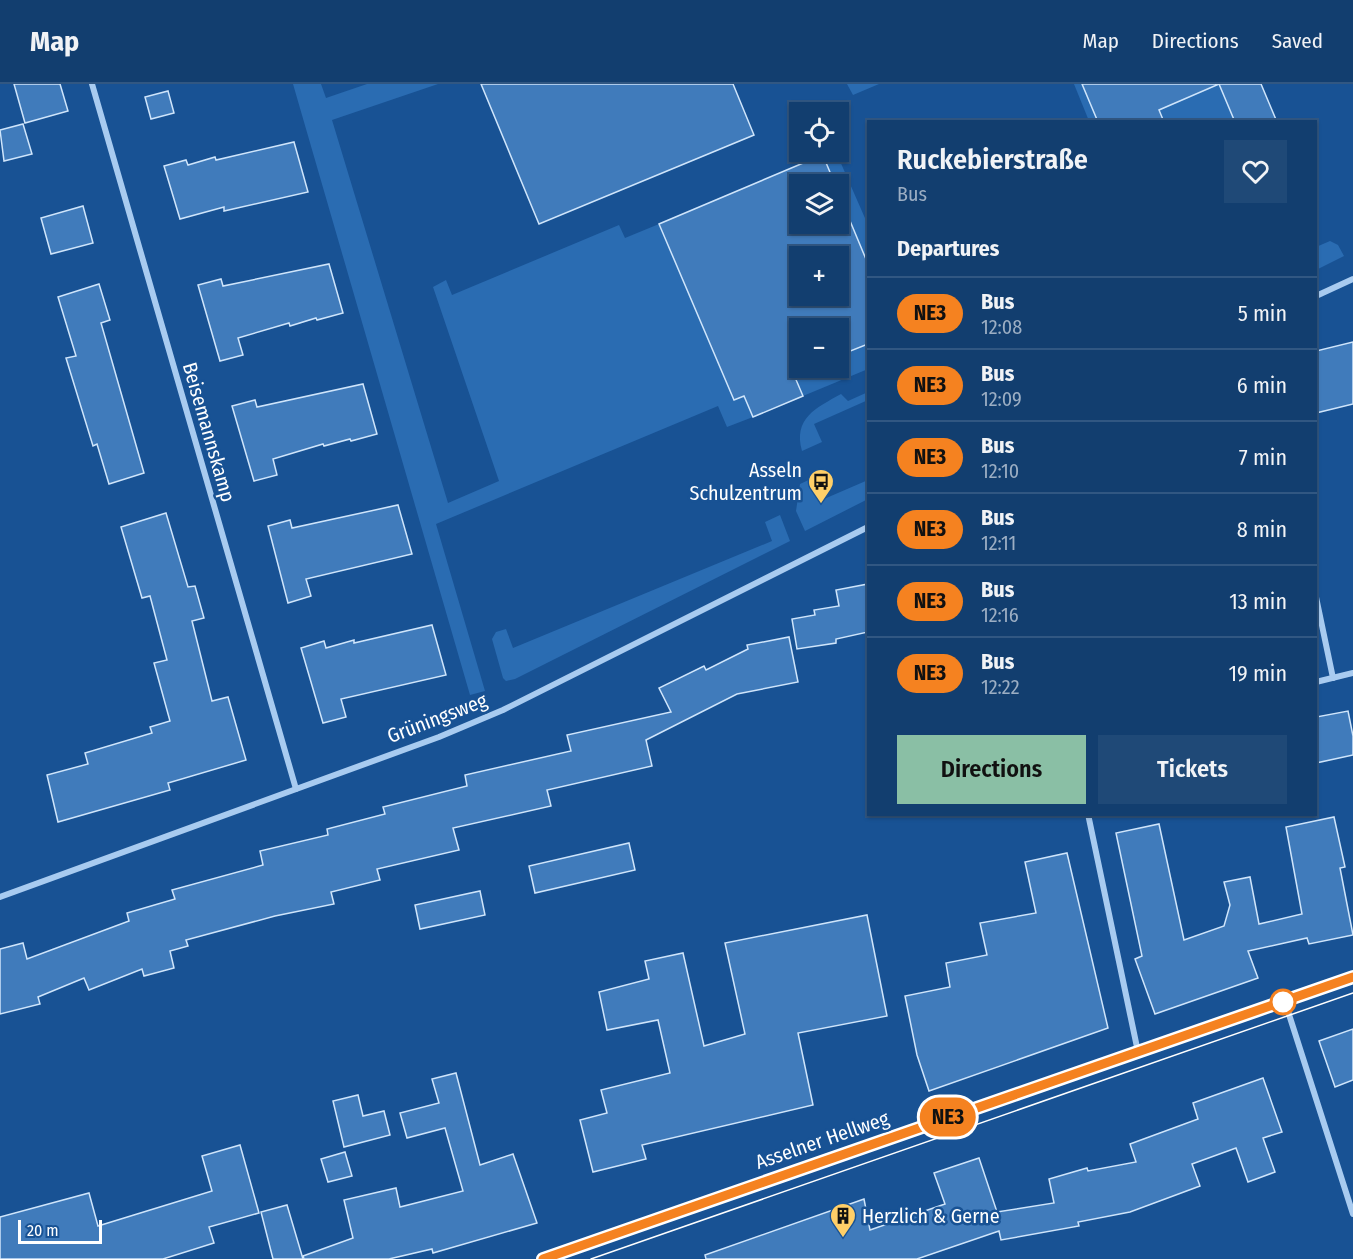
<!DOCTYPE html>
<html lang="en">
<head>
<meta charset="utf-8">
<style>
  :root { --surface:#123e6f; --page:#1f4977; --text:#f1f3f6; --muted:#9caec3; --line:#315782; --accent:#8abfa5 }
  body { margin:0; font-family:"Fira Sans Condensed",sans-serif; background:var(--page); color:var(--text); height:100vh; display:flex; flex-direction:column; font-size:22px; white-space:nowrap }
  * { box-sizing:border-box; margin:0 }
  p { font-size:20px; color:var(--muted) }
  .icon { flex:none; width:33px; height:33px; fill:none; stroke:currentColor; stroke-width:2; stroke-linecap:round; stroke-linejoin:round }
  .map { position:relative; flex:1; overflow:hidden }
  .sheet { position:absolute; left:867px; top:36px; width:450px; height:696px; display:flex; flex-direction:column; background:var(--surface); border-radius:0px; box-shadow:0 2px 4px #0004,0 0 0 2px var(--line) }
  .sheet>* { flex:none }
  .badge { padding:0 12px; border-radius:20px; font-size:21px; line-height:39px }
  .fabs { position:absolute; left:789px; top:18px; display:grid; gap:12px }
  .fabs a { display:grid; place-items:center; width:60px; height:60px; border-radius:0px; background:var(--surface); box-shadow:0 2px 4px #0004,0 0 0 2px var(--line); font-size:30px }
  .scale { position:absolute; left:18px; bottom:15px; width:84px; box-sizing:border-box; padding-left:6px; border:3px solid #fff; border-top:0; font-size:16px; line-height:21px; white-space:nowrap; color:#fff; -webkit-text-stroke:4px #185294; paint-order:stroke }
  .map>.badge { position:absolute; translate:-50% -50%; box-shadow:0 0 0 3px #fff }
  h2 { padding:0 30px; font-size:22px; line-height:54px }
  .round { display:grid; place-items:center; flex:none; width:63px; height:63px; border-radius:0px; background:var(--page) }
  .summary { display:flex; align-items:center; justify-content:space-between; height:102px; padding:0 30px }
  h1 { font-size:28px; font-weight:600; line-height:45px }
  .cta { display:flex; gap:12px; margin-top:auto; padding:12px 30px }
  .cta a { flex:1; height:69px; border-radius:0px; background:var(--accent); color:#111; font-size:24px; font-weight:600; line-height:69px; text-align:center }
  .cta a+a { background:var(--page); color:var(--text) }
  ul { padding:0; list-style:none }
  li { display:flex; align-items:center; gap:18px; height:72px; padding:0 30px; border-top:2px solid var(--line) }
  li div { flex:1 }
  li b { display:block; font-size:22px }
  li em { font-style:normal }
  li .badge { min-width:66px; font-weight:700; text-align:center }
  header { display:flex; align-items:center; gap:36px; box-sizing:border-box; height:84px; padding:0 30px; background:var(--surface); border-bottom:2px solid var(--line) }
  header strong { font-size:28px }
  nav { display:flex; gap:33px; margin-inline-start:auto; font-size:21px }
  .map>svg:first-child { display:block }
  .green { fill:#2a6cb2 }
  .building { fill:#407bbb; stroke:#cfe5fb; stroke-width:1.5; fill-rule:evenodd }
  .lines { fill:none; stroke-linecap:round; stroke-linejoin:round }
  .minor { stroke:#a8cbf0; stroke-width:6 }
  .secondary { stroke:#d6e7fb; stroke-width:12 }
  .tram { stroke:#fff; stroke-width:1.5 }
  .line-casing { stroke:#fff; stroke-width:14 }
  .line { stroke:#f58220; stroke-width:9 }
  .stop-dot { fill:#fff; stroke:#f58220; stroke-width:3 }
  .labels { text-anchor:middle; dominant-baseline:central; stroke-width:5; stroke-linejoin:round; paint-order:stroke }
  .street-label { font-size:20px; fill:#fff; stroke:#185294 }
  .poi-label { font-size:20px; fill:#fff; stroke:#185294; text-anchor:end }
</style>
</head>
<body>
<header>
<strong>Map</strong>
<nav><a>Map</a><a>Directions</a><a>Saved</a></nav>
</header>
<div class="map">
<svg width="1353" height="1175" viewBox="0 0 1353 1175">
  <rect width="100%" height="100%" fill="#185294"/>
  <g class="green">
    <polygon points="293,0 321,0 326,14 367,0 438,0 332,36 448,419 499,397 433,203 446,196 452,211 619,141 625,154 659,140 734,316 744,312 753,333 727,343 718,322 436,440 485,607 470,611"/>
    <polygon points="847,0 879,0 853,11"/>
    <polygon points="1074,0 1082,0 1098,37 1089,37"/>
    <polygon points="1219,0 1235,37 1164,37 1156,19 1195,10"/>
    <polygon points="815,68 836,68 868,141 868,180 839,108 838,100 835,100 823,71 817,73"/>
    <polygon points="1330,157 1338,161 1344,172 1316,186 1316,163"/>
    <polygon points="868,260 868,285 803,312 794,291 812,284 838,284 839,272"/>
    <path d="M868 308V316L814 340 822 358 802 367C793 334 816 324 841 310L848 317Z"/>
    <polygon points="815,393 824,415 868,396 868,415 805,447 796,427 800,400"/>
    <polygon points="780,431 790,457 515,595 506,597 503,594 492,555 496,548 506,545 513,564 772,457 765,438"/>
  </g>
  <g class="building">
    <polygon points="14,0 60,0 68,27 25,39"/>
    <polygon points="481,0 733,0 754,51 539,140"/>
    <polygon points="1082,0 1219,0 1159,26 1164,38 1098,38"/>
    <polygon points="1219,0 1261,0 1277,38 1235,38"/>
    <polygon points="168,7 174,29 151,35 145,13"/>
    <polygon points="23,40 32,70 4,77 0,46"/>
    <polygon points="294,58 308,108 224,127 224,123 180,135 164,82 186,76 188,81 215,73 216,76"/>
    <path d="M815 74H824L835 100H800V140H838V108L868 180V260L838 272V244H800V284H812L794 291 803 312 753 333 744 312 734 316 659 140ZM800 172H838V212H800Z"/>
    <polygon points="83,122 93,159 51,170 41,134"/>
    <polygon points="329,180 343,229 317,236 316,234 290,242 289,239 238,254 243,271 220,277 198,201 221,195 223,202"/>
    <polygon points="99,200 110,236 101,239 144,389 109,400 97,360 93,362 66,274 76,272 58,213"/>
    <polygon points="1353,258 1353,320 1316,329 1316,267"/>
    <polygon points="363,300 377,350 351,357 350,355 324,362 323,360 273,375 277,391 254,397 232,322 255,316 257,323"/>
    <polygon points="398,421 412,470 306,495 311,512 288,519 268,442 290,436 292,444"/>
    <polygon points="166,429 188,503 195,502 204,534 192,537 212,617 228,613 246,676 168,699 170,706 58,738 47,691 88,680 85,669 152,649 150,643 170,637 154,579 167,576 150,512 142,514 121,443"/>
    <polygon points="868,500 868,548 836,555 836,559 797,565 792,535 815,531 814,526 839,522 836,506"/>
    <polygon points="432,541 446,591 341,615 346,633 323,639 301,564 324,557 326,564 354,556 354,559"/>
    <polygon points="789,553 798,598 737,610 646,656 652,682 547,706 551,722 453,744 459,766 377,785 380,796 331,808 334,820 275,832 186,856 188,862 170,867 174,884 144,892 142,885 89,906 84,894 38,913 40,920 0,930 0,865 23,859 27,875 129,837 127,829 175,815 172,806 263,781 260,767 328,751 327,745 385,730 383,723 467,702 465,691 571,667 567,651 671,628 659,604 704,582 706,586 748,565 747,561"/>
    <polygon points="1348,627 1353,652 1353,671 1316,679 1316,633"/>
    <polygon points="1334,733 1345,783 1340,784 1353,851 1309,860 1307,854 1248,867 1258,894 1155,930 1135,875 1142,872 1116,749 1159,740 1184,856 1224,842 1230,821 1224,798 1250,793 1259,840 1302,830 1286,743"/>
    <polygon points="629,759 635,786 535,809 529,782"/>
    <polygon points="1067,769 1108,944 929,1007 917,971 905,912 950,903 946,879 987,871 980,839 1036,829 1025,778"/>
    <polygon points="480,807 485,831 420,845 415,821"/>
    <polygon points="867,831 887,932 798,949 813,1021 642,1061 646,1075 593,1088 580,1036 607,1029 601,1006 670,989 658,936 607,946 599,908 649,895 645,877 683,869 704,962 745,950 725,859"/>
    <polygon points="1353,945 1353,996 1335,1003 1319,957"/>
    <polygon points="456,989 480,1081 513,1070 537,1139 433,1169 432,1165 389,1175 304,1175 303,1172 353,1154 344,1116 396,1104 400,1123 463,1107 445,1044 407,1054 400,1029 439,1019 432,995"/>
    <polygon points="1263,994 1282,1048 1263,1054 1275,1088 1248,1098 1236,1064 1192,1080 1200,1102 1130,1128 1078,1138 1079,1142 1001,1156 999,1147 917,1175 706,1175 705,1171 864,1115 870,1146 945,1120 934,1089 979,1074 997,1128 1054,1119 1049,1095 1087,1084 1088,1087 1136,1078 1130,1060 1198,1035 1193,1019"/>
    <polygon points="358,1011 363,1032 384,1027 390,1051 344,1063 333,1017"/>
    <polygon points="240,1061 259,1129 209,1143 214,1159 163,1175 0,1175 0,1133 89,1109 98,1142 212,1107 202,1072"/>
    <polygon points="345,1068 352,1092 328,1098 321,1075"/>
    <polygon points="287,1121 303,1175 273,1175 261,1128"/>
  </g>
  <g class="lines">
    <g class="minor">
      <polyline points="92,0 296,705"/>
      <polyline points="1316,212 1353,195"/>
      <polyline points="1316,513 1333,594"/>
      <polyline points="1316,598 1353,589"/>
      <polyline points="1088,730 1138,968"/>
      <polyline points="0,813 439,653 503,626 868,443"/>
      <polyline points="1285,918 1353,1130"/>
    </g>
    <polyline class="secondary" points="543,1175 1353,893"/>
    <polyline class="tram" points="591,1175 1353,909"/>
  </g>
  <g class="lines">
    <defs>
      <polyline id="line" points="543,1175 1353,893"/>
    </defs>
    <use href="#line" class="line-casing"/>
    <use href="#line" class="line"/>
  </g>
  <defs>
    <symbol id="bus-pin" viewBox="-11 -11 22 30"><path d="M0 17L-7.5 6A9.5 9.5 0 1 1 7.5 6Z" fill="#ffcf68" stroke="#185294"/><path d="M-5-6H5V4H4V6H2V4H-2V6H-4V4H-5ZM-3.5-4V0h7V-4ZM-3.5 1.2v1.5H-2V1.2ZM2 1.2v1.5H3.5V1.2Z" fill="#111"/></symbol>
    <symbol id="building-pin" viewBox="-11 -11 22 30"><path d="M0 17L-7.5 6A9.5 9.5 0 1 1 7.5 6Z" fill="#ffcf68" stroke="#185294"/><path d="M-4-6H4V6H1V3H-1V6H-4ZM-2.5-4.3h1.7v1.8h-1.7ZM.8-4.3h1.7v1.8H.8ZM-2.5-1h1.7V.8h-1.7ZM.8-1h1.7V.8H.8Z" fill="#111"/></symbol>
  </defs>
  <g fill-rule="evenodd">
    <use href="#bus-pin" x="806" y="383" width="30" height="40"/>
    <use href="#building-pin" x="828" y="1117" width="30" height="40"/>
  </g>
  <circle class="stop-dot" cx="1283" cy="918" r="12"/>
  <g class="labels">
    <g class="street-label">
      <text transform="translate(209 348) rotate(74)">Beisemannskamp</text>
      <text transform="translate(437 634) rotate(-21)">Grüningsweg</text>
      <text transform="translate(822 1056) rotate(-19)">Asselner Hellweg</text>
    </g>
    <g class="poi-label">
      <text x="802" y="386">Asseln<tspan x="802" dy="23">Schulzentrum</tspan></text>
      <text x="862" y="1132" text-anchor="start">Herzlich &amp; Gerne</text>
    </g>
  </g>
</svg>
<div class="fabs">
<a><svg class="icon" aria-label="locate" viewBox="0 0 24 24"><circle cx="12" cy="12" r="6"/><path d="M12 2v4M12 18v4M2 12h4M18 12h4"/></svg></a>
<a><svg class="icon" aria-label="layers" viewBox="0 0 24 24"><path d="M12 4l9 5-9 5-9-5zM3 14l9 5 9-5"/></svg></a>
<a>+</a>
<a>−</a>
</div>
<div class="scale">20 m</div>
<b class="badge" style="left:948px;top:1033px;background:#f58220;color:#111">NE3</b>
<section class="sheet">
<div class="summary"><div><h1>Ruckebierstraße</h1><p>Bus</p></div><a class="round"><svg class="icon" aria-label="heart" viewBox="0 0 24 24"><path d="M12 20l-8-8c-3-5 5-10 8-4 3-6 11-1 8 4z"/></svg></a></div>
<h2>Departures</h2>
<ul>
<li><span class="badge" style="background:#f58220;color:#111">NE3</span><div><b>Bus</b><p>12:08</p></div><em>5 min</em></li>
<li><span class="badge" style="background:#f58220;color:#111">NE3</span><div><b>Bus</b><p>12:09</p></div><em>6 min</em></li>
<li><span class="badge" style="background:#f58220;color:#111">NE3</span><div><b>Bus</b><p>12:10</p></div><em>7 min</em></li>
<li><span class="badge" style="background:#f58220;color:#111">NE3</span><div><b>Bus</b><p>12:11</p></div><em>8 min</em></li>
<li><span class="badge" style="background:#f58220;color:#111">NE3</span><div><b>Bus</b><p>12:16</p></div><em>13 min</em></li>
<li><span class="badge" style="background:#f58220;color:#111">NE3</span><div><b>Bus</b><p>12:22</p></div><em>19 min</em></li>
</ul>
<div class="cta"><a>Directions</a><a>Tickets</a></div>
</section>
</div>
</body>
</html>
